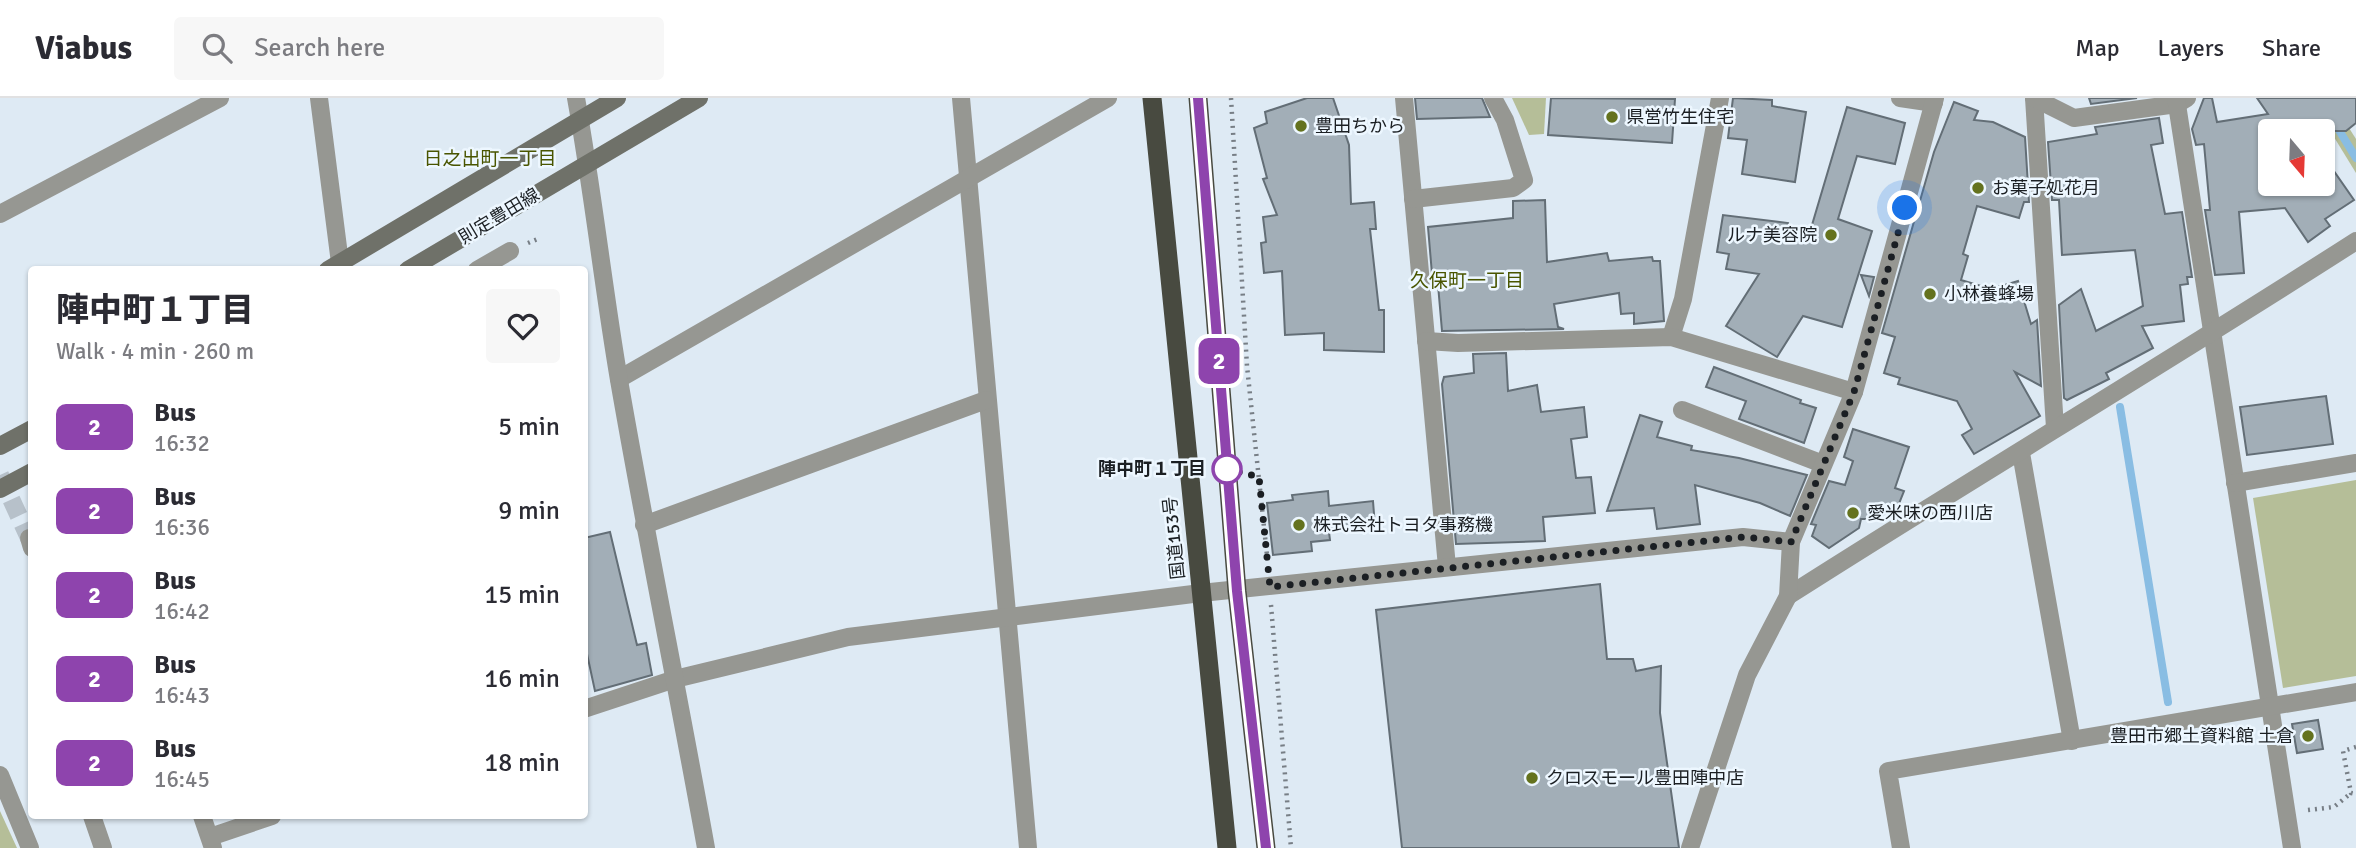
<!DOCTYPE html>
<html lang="en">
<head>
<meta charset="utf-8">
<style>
  :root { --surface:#fff; --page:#f7f7f7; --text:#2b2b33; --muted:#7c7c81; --line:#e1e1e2 }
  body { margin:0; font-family:Signika,"Noto Sans JP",sans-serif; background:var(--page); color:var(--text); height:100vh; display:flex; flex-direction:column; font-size:26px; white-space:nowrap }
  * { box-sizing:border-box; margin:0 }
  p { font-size:23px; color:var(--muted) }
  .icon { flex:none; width:38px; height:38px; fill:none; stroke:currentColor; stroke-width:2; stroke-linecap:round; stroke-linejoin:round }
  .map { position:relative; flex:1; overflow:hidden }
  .details { position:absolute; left:28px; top:168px; width:560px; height:553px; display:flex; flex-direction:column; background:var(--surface); border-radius:7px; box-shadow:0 2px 5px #0004 }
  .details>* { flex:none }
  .badge { padding:0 14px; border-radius:10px; font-size:24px; line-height:46px }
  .needle { width:46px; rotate:161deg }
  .controls { position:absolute; left:2258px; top:21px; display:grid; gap:14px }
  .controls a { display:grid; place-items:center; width:77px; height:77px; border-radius:7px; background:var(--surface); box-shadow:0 2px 5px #0004; font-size:35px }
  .you { position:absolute; width:35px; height:35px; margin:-18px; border:5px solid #fff; border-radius:50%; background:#1a73e8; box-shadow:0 0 0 10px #1a73e833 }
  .map>.badge { position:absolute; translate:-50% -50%; box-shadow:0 0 0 4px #fff }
  .round { display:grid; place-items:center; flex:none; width:74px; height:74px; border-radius:7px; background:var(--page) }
  .headline { display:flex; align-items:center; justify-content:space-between; height:119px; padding:0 28px }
  h1 { font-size:33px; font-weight:800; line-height:52px }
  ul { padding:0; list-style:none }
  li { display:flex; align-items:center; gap:21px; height:84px; padding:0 28px }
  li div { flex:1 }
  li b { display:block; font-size:26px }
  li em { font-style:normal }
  li .badge { min-width:77px; font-weight:700; text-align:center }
  header { display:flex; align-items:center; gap:42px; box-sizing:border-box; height:98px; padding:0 35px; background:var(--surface); border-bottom:2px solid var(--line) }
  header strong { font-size:33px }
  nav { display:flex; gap:38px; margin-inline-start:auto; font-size:24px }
  .search { width:490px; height:63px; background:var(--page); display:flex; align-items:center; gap:18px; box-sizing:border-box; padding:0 24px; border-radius:7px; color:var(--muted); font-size:26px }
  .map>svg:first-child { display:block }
  .green { fill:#b5be98 }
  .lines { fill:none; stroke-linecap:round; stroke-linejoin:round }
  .stream { stroke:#89bde3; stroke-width:8 }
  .building { fill:#a2aeb7; stroke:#636e76; stroke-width:2 }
  .tertiary-tunnel { stroke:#b7c1ca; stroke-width:18; stroke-dasharray:18 9; stroke-linecap:butt }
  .path { stroke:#777e85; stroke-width:4.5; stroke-dasharray:2 5; stroke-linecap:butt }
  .minor { stroke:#969792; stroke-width:18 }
  .tertiary { stroke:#969792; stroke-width:18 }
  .secondary { stroke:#6f7169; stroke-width:18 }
  .trunk { stroke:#484a40; stroke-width:19 }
  .secondary-bridge { stroke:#6f7169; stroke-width:18 }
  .line-casing { stroke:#fff; stroke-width:16 }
  .line { stroke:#8e44ad; stroke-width:10 }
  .walk { stroke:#1b1f23; stroke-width:7; stroke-dasharray:0 12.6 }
  .poi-dot { fill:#64721e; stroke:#edf7ff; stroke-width:2.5 }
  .stop-dot { fill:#fff; stroke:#8e44ad; stroke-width:3.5 }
  .labels { text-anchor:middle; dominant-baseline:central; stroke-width:5; stroke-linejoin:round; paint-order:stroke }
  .poi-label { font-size:18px; fill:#1b1f23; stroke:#edf7ff; text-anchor:start }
  .street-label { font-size:18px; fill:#1b1f23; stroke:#edf7ff }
  .stop-label { font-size:18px; font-weight:bold; fill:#1b1f23; stroke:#edf7ff; text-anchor:end }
  .neighbourhood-label { font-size:19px; fill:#495500; stroke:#edf7ff }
</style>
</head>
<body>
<header>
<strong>Viabus</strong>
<div class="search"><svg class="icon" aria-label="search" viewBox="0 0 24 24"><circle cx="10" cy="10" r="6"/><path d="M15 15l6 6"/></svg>Search here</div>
<nav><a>Map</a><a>Layers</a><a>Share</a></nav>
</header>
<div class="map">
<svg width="2356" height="750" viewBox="0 0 2356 750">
  <rect width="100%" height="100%" fill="#deeaf4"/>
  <g class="green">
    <polygon points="1512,0 1546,0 1544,36 1529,37"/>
    <polygon points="2310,0 2330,0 2356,41 2356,75"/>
    <polygon points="2356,382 2356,578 2283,590 2253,400"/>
    <polygon points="0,713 17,750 0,750"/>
  </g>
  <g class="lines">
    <g class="stream">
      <polyline points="2334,24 2356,60"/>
      <polyline points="2120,309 2168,604"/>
    </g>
  </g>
  <g class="building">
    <polygon points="1307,0 1333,0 1349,47 1351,106 1374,104 1376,131 1370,131 1379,212 1384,212 1384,254 1324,252 1324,235 1285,237 1282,173 1264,175 1261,145 1266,144 1263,119 1277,117 1263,81 1267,80 1254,30 1267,25 1265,14"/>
    <polygon points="1415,0 1482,0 1490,19 1417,21"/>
    <polygon points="1551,0 1675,1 1672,45 1548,37"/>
    <polygon points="1733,0 1772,2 1772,8 1806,14 1795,84 1742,76 1747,42 1728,40"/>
    <polygon points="2089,0 2137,0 2091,6"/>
    <polygon points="2204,0 2212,0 2217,24 2268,16 2257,0 2356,0 2356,25 2346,33 2270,33 2270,86 2322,86 2322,56 2354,102 2325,121 2330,128 2308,144 2285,110 2239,114 2244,175 2215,177 2205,112 2210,112 2204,46 2196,47 2192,31"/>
    <polygon points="1954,4 1978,13 1974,22 1993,24 2025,39 2029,104 2024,104 2019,120 1977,108 1963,156 1968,158 1961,182 1991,191 2018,183 2031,226 2037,222 2041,288 2015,274 2040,318 1974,356 1962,337 1972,331 1957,303 1898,286 1900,280 1884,275 1895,239 1882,235 1934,54"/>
    <polygon points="1847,9 1905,25 1895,66 1857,58 1838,121 1872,133 1842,229 1803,218 1777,259 1726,228 1759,176 1726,171 1729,156 1717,154 1723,117 1788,125 1787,132 1809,137"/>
    <polygon points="2159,20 2163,45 2151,47 2165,116 2182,114 2192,179 2187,179 2188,186 2180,187 2184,223 2142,228 2153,250 2106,275 2109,281 2067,302 2064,300 2059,207 2081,191 2096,233 2143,208 2135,152 2062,157 2059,102 2052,102 2048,44 2097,36 2095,29"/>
    <polygon points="1545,102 1547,164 1607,155 1609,163 1652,159 1653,163 1660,163 1664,223 1634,226 1634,215 1621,216 1619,195 1554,206 1558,229 1564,231 1442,233 1437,175 1432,176 1428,129 1513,120 1513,103"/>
    <polygon points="1861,177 1874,179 1869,198"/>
    <polygon points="1506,255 1508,293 1537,287 1541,314 1584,309 1587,339 1571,341 1576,380 1591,379 1595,415 1543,419 1545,443 1456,446 1442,286 1444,279 1474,275 1473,256"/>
    <polygon points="1714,269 1801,302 1800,305 1816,310 1804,345 1739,321 1746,303 1706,289"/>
    <polygon points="2326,298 2333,346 2247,357 2240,309"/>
    <polygon points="1640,317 1662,324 1657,339 1692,348 1691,352 1739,360 1807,377 1790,418 1760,405 1695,387 1700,426 1657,431 1654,410 1607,413"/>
    <polygon points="1853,331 1909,349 1895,390 1904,393 1898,408 1875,421 1861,421 1859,430 1829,450 1812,438 1816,427 1811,426 1829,383 1845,387 1853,363 1844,359"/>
    <polygon points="1328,393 1329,408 1373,403 1375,429 1329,434 1330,442 1311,444 1312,453 1273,457 1267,405 1293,402 1292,397"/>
    <polygon points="610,434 637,547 646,545 652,577 595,593 584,542 584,440"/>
    <polygon points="1600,486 1607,561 1633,561 1636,573 1661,568 1660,615 1679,750 1402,750 1376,512"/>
    <polygon points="2318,622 2323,651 2297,655 2292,626"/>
  </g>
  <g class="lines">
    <polyline class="tertiary-tunnel" points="0,377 29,440"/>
    <g class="path">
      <polyline points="1231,0 1247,268 1268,467"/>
      <polyline points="528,145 540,140"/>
      <polyline points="1271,507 1291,750"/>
      <polyline points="2356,649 2343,653 2351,695 2356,696"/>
      <polyline points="2308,712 2334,709 2351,695"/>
    </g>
    <g class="minor">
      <polyline points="319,0 340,165"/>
      <polyline points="961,0 1028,750"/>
      <polyline points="1404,0 1447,469"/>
      <polyline points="1900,0 1934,5"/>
      <polyline points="2034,0 2055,330"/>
      <polyline points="2034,0 2074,20 2177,6 2187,0"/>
      <polyline points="2176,0 2292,750"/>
      <polyline points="1413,101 1513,90 1524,82 1505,22 1493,0"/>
      <polyline points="0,116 220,0"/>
      <polyline points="477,172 510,153"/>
      <polyline points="1671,239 1683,201 1720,0"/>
      <polyline points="1426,243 1458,245 1671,239 1854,294"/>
      <polyline points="619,281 1108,0"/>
      <polyline points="1682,312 1823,366"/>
      <polyline points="2021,355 2072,643"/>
      <polyline points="2235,385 2356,365"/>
      <polyline points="644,427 986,302"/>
      <path d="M1788 498C1976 378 2168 264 2356 143"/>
      <polyline points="584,611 675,581 848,539 1201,495 1743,439 1791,444"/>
      <polyline points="202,718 213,750"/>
      <polyline points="210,739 272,718"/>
      <polyline points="1690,750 1747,577 1788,498 1791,444 1854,294 1935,0"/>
      <polyline points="1901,750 1888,673 2356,594"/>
    </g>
    <g class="tertiary">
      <path d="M576 0C593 94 603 188 619 282 646 438 678 594 706 750"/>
      <polyline points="29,440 32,450"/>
      <polyline points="0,677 30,750"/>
      <polyline points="92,718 103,750"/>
    </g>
    <g class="secondary">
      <polyline points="328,172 617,0"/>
      <polyline points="408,172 699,0"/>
      <polyline points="0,348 32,331"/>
    </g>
    <g class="trunk">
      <polyline points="1152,0 1227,750"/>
      <polyline points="1198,0 1237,493 1266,750"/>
    </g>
    <polyline class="secondary-bridge" points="0,391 32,374"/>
  </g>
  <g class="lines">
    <defs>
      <polyline id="line" points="1198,0 1237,493 1266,750"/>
    </defs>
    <use href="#line" class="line-casing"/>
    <use href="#line" class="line"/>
    <polyline class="walk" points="1227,371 1259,379 1270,489 1743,439 1791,444 1854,294 1905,110"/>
  </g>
  <g class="poi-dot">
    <circle cx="1612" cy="19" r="7"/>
    <circle cx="1301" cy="28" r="7"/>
    <circle cx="1978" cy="90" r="7"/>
    <circle cx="1831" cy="137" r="7"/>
    <circle cx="1930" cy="196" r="7"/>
    <circle cx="1853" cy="415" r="7"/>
    <circle cx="1299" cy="427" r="7"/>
    <circle cx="2308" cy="638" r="7"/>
    <circle cx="1532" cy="680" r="7"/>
  </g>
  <circle class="stop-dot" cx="1227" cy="371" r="14"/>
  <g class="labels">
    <g class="poi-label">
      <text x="1626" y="19">県営竹生住宅</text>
      <text x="1315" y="28">豊田ちから</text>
      <text x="1992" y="90">お菓子処花月</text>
      <text x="1817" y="137" text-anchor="end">ルナ美容院</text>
      <text x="1944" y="196">小林養蜂場</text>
      <text x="1867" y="415">愛米味の西川店</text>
      <text x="1313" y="427">株式会社トヨタ事務機</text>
      <text x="2294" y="638" text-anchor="end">豊田市郷土資料館 土倉</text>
      <text x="1546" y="680">クロスモール豊田陣中店</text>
    </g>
    <g class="street-label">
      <text transform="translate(499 118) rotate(-31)">則定豊田線</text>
      <text transform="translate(1174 440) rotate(-96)">国道153号</text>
    </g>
    <g class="stop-label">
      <text x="1206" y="371">陣中町１丁目</text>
    </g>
    <g class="neighbourhood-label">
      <text x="490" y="61">日之出町一丁目</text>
      <text x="1467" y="183">久保町一丁目</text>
    </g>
  </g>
</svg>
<div class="controls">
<a><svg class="needle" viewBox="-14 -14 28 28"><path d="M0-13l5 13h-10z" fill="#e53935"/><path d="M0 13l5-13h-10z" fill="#7c7c81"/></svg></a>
</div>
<div class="you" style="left:1905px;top:110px"></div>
<b class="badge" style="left:1219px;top:263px;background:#8e44ad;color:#fff">2</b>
<section class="details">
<div class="headline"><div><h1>陣中町１丁目</h1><p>Walk · 4 min · 260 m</p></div><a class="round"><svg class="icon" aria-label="heart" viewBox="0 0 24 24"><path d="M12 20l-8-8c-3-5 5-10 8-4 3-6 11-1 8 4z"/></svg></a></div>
<ul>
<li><span class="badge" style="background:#8e44ad;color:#fff">2</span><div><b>Bus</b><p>16:32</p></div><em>5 min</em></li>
<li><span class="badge" style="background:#8e44ad;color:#fff">2</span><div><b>Bus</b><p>16:36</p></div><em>9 min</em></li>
<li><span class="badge" style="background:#8e44ad;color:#fff">2</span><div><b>Bus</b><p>16:42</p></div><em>15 min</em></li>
<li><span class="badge" style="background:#8e44ad;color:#fff">2</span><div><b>Bus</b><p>16:43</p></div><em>16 min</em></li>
<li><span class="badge" style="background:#8e44ad;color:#fff">2</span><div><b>Bus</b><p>16:45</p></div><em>18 min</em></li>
</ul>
</section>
</div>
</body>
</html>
